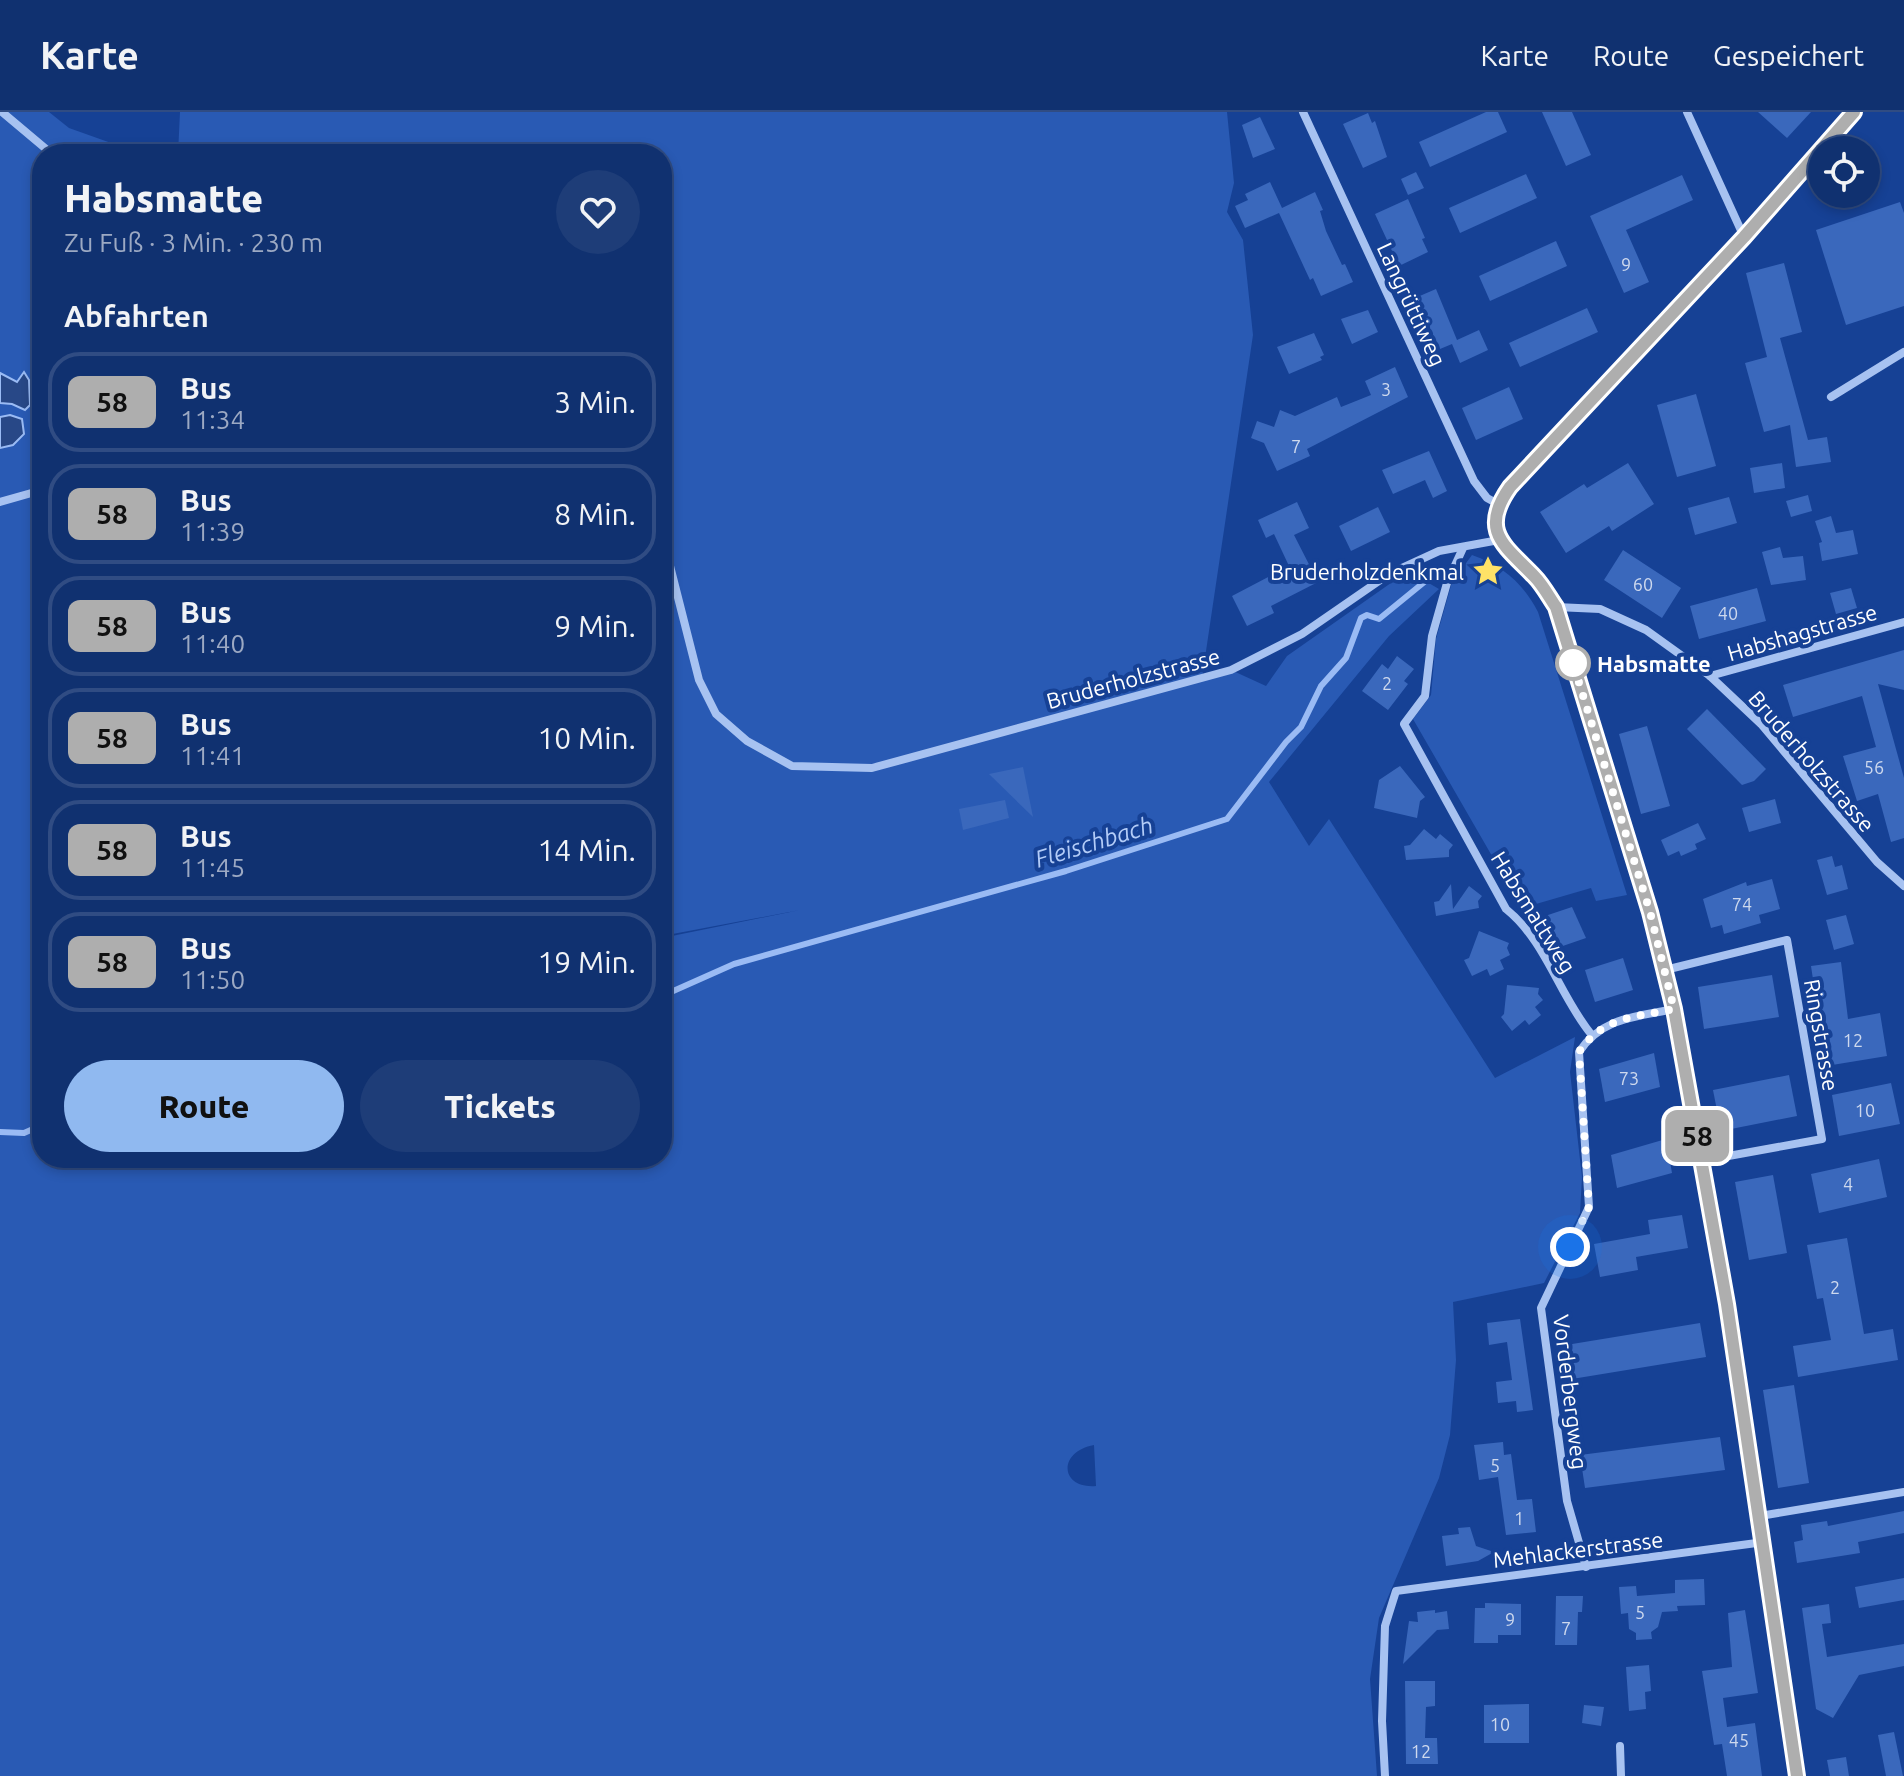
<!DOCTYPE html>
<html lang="de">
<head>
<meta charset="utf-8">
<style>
  :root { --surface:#103170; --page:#1e3d78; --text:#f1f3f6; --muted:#9ca9c3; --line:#304c83; --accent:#90b9f0 }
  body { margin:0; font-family:Ubuntu,sans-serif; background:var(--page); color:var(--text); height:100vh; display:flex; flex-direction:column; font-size:30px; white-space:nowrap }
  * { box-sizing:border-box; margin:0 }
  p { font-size:26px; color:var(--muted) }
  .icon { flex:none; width:44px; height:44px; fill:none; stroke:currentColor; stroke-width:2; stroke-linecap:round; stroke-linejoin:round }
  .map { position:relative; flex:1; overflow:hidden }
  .sheet { position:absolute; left:32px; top:32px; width:640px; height:1024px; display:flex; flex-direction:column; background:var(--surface); border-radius:32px; box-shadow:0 4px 12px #0003,0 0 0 2px var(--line) }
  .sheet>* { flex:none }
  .badge { padding:0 16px; border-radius:12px; font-size:28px; line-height:52px }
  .buttons { position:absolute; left:1808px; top:24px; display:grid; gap:16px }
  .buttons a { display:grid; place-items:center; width:72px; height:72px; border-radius:50%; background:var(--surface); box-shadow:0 4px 12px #0003,0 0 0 2px var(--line); font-size:40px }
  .you { position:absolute; width:40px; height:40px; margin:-20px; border:6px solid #fff; border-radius:50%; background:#1a73e8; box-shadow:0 0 0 12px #1a73e833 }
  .map>.badge { position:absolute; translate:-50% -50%; box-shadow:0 0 0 4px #fff }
  h2 { padding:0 32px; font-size:30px; line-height:72px }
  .round { display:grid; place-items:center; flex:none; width:84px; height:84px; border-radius:42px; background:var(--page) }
  .head { display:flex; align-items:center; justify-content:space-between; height:136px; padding:0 32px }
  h1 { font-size:38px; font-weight:800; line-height:60px }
  .button { display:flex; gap:16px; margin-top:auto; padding:16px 32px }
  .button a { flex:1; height:92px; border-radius:48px; background:var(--accent); color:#111; font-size:32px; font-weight:800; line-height:92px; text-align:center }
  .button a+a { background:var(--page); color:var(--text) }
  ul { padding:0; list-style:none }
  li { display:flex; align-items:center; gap:24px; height:100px; margin:0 16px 12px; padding:0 16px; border:4px solid var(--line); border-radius:32px }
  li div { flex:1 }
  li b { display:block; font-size:30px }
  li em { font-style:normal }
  li .badge { min-width:88px; font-weight:700; text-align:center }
  header { display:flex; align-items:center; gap:48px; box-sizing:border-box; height:112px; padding:0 40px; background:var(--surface); border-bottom:2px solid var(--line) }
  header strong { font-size:38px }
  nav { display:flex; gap:44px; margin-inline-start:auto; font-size:28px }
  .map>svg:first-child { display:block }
  .green { fill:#295ab4; fill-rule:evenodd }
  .water { fill:#284887; stroke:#9abbf4; stroke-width:2 }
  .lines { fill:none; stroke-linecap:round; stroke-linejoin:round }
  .stream { stroke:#9abbf4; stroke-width:6 }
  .building { fill:#3a68bc }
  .minor { stroke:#a7c2f1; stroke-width:8 }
  .line-casing { stroke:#fff; stroke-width:18 }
  .line { stroke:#aeaeae; stroke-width:12 }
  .walk { stroke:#fff; stroke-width:8; stroke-dasharray:0 14.4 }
  .stop-dot { fill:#fff; stroke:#aeaeae; stroke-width:4 }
  .labels { text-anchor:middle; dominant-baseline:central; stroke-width:8; stroke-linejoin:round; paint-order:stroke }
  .number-label { font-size:18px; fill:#ced9ee }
  .street-label { font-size:22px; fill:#fff; stroke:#164195 }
  .poi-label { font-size:22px; fill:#fff; stroke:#164195; text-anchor:end }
  .stop-label { font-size:22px; font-weight:bold; fill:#fff; stroke:#164195; text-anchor:start }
  .water-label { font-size:24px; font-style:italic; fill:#b3ccf8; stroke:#164195 }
</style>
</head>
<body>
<header>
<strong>Karte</strong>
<nav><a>Karte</a><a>Route</a><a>Gespeichert</a></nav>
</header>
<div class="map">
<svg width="1904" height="1664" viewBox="0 0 1904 1664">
  <rect width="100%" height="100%" fill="#164195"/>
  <g class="green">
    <path d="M0 0H49L69 16 142 42H42V1046H662V826L800 798 662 824V42H178L180 0H1227L1234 71 1227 100 1243 128 1253 223 1202 566 1231 558 1266 574 1287 544 1408 459 1439 477 1389 524 1269 670 1309 734 1329 707 1495 966 1575 925 1570 960 1582 1065 1580 1101 1544 1171 1453 1190 1456 1248 1450 1323 1439 1366 1379 1506 1370 1567 1377 1664H0ZM1094 1333 1096 1374C1060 1377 1057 1340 1094 1333Z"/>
    <path d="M1472 443C1503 454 1523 471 1538 500L1627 783 1596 789 1591 776 1522 796 1413 607 1431 583 1436 527 1452 470Z"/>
  </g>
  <g class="water">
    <polygon points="24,260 29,268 30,293 25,298 12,292 0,291 0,261 17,270"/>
    <polygon points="10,303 22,307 24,322 13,333 0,336 0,305"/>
  </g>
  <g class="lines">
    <g class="stream">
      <polyline points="662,884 734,852 1066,759 1227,707 1286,630 1301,615 1321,574 1346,546 1361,506 1367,503 1379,507 1428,467"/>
      <polyline points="0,1020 24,1021 42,1013"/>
    </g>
  </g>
  <g class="building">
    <polygon points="1486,0 1498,0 1507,20 1430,55 1419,30"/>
    <polygon points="1542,0 1572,0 1591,43 1566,54"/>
    <polygon points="1758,0 1811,0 1787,26"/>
    <polygon points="1368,1 1372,11 1375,9 1387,45 1363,56 1343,12"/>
    <polygon points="1260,5 1275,37 1253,46 1242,13"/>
    <polygon points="1416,60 1424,76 1408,83 1401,67"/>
    <polygon points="1526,62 1537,86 1460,121 1449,96"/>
    <polygon points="1682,63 1693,88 1626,118 1649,170 1624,181 1590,104"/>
    <polygon points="1270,70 1282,96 1315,80 1323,98 1320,99 1326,119 1342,153 1345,152 1353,170 1321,184 1313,166 1310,168 1279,101 1245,116 1235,94 1248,88 1245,82"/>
    <polygon points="1408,87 1425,126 1422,127 1428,140 1399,154 1375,102"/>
    <polygon points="1900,90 1904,101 1904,194 1846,213 1816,118"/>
    <polygon points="1556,129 1567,154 1490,189 1479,164"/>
    <polygon points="1784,151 1802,220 1780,226 1808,328 1827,325 1831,350 1796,355 1790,313 1764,320 1745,251 1767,245 1746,161"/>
    <polygon points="1436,177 1457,228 1479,218 1488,238 1460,251 1452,232 1440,237 1415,186"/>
    <polygon points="1587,196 1598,220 1520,255 1509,231"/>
    <polygon points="1368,198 1378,220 1352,232 1341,207"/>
    <polygon points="1314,221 1324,243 1320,245 1322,248 1289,262 1277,235"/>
    <polygon points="1395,255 1408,285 1307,337 1310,344 1277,359 1264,331 1251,326 1257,309 1274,315 1280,298 1295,304 1337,285 1341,295 1371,283 1365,269"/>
    <polygon points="1509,275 1523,307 1476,328 1462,296"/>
    <polygon points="1696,282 1716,354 1677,365 1657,293"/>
    <polygon points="1429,339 1447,379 1433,386 1425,368 1393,382 1382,358"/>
    <polygon points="1628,351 1654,392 1612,419 1609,414 1566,441 1540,400 1584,372 1587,376"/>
    <polygon points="1782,351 1785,376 1754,381 1750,356"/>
    <polygon points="1808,383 1812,399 1791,405 1786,389"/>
    <polygon points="1729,385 1737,411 1695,423 1688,396"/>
    <polygon points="1297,390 1309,416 1294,423 1318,470 1271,494 1274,501 1247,514 1232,484 1289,454 1274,422 1266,426 1258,408"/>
    <polygon points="1378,395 1390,420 1351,439 1339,414"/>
    <polygon points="1831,404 1836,421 1853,418 1858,442 1822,449 1819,431 1822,430 1815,409"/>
    <polygon points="1780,435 1783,446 1803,444 1806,468 1771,473 1762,440"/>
    <polygon points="1623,438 1681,476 1662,506 1604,468"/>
    <polygon points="1757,476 1766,509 1699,527 1690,494"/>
    <polygon points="1851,476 1857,496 1836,502 1830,481"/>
    <polygon points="1904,538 1904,578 1878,572 1904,666 1904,726 1891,730 1878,682 1857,689 1843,644 1876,635 1862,584 1793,605 1783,573"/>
    <polygon points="1397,544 1414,557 1404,569 1408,572 1388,598 1362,579 1382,552 1388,557"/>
    <polygon points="1707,597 1766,657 1754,669 1742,673 1687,617"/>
    <polygon points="1647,614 1670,694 1641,702 1619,622"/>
    <polygon points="1400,654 1425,685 1420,689 1417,706 1374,696 1379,668"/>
    <polygon points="1023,655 1033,705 989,662"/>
    <polygon points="1775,687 1781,711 1749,720 1742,696"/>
    <polygon points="1005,688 1009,706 963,718 959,697"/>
    <polygon points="1698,711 1706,727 1695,732 1697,737 1681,744 1679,739 1668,744 1661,728"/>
    <polygon points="1424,717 1436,727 1440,722 1453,733 1449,738 1449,745 1406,748 1404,734 1410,733"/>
    <polygon points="1832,744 1835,755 1842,753 1848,777 1827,783 1817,748"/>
    <polygon points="1772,767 1780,797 1759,803 1761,811 1724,822 1722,813 1711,816 1703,787 1746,770 1747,774"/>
    <polygon points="1451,772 1453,797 1469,774 1482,784 1478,789 1479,796 1436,804 1434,790 1439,789"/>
    <polygon points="1572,795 1586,826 1557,836 1542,805"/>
    <polygon points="1846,803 1854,832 1834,838 1826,808"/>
    <polygon points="1479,819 1509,831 1507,836 1510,843 1500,848 1504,857 1490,864 1487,857 1472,864 1464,848 1469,846"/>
    <polygon points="1623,846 1633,878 1595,890 1585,858"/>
    <polygon points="1841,850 1848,907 1880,901 1887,944 1826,954 1811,854"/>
    <polygon points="1772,863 1779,905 1704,917 1698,875"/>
    <polygon points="1507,873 1539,876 1538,882 1543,888 1535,895 1541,903 1529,913 1525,908 1512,919 1501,905 1504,902"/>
    <polygon points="1654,941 1660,975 1605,990 1599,957"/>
    <polygon points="1789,963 1797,1004 1721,1019 1713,978"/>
    <polygon points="1891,971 1900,1012 1839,1024 1832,983"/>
    <polygon points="1666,1027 1672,1061 1617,1076 1611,1043"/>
    <polygon points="1879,1047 1887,1085 1819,1101 1811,1062"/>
    <polygon points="1773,1063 1787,1141 1749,1148 1735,1070"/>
    <polygon points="1682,1103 1688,1136 1636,1145 1638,1158 1600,1165 1594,1132 1650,1122 1648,1108"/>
    <polygon points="1847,1126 1864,1222 1893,1217 1898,1248 1798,1265 1793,1234 1831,1228 1823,1186 1817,1187 1807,1133"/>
    <polygon points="1520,1207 1533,1298 1517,1300 1516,1289 1498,1291 1496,1270 1512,1268 1507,1230 1489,1233 1487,1211"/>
    <polygon points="1700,1211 1706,1245 1572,1267 1571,1263 1566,1264 1560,1234"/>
    <polygon points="1794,1273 1809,1371 1778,1376 1763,1278"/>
    <polygon points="1720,1325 1725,1358 1585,1376 1580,1343"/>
    <polygon points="1503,1330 1504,1343 1511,1342 1517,1388 1532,1387 1536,1420 1506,1423 1498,1365 1479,1368 1474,1333"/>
    <polygon points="1904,1399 1904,1421 1858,1430 1860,1441 1797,1451 1794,1430 1803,1428 1801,1413 1827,1409 1828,1414"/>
    <polygon points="1470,1415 1476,1434 1494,1440 1478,1449 1446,1454 1442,1424 1459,1422 1458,1416"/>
    <polygon points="1904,1466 1904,1488 1859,1496 1855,1475"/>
    <polygon points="1704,1467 1705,1493 1677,1494 1678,1499 1662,1500 1658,1515 1651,1520 1652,1527 1636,1528 1636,1521 1629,1517 1628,1501 1621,1502 1619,1475 1636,1474 1637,1484 1675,1481 1675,1468"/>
    <polygon points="1556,1484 1583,1484 1582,1500 1578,1500 1577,1533 1555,1533"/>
    <polygon points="1485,1491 1521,1492 1521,1523 1498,1523 1498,1531 1474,1531 1475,1496 1485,1496"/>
    <polygon points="1829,1492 1831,1511 1822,1512 1827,1545 1904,1532 1904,1554 1859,1563 1833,1606 1816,1597 1802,1496"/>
    <polygon points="1435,1498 1435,1501 1447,1499 1449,1517 1437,1518 1403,1552 1409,1509 1418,1510 1417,1500"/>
    <polygon points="1745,1498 1758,1581 1723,1586 1727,1615 1755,1611 1762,1664 1727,1664 1722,1632 1714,1633 1702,1559 1732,1555 1728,1501"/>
    <polygon points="1649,1553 1651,1579 1645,1580 1646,1597 1629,1599 1626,1555"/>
    <polygon points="1405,1569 1435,1569 1435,1594 1426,1595 1425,1626 1437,1626 1438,1652 1406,1652"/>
    <polygon points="1529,1592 1529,1631 1484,1631 1484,1593"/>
    <polygon points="1584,1593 1604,1595 1601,1614 1582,1611"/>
    <polygon points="1894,1620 1903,1664 1886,1664 1878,1623"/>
    <polygon points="1846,1645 1849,1664 1830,1664 1827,1648"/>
  </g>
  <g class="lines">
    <g class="minor">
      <polyline points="2,0 52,42"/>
      <polyline points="1303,0 1474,369 1487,386 1498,392"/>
      <polyline points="1687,0 1744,125"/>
      <polyline points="1831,285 1904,240"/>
      <polyline points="0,390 42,378"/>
      <path d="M1463 436 1447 471 1432 524 1425 584 1404 612 1506 797C1546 829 1559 883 1591 922"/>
      <polyline points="662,438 670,454 699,568 716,602 747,629 792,654 872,656 1231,558 1302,522 1389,462 1439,439 1499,428"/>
      <polyline points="1556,495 1600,497 1646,518 1710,564 1761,612 1877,750 1904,774"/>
      <polyline points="1710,564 1904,510"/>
      <polyline points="1665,858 1787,828 1822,1027 1701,1049"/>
      <polyline points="1760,1404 1904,1380"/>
      <path d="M1586 1455 1567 1389 1541 1196 1589 1095 1579 940C1602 905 1636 905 1674 897"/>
      <polyline points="1620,1634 1621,1664"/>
      <polyline points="1385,1664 1382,1609 1385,1514 1396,1479 1764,1430"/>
      <path d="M1797 1664 1727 1192 1674 897 1650 800 1556 495C1549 485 1543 473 1534 464 1504 433 1480 419 1510 375L1744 125 1854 0"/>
    </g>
  </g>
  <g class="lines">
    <defs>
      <path id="line" d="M1797 1664 1727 1192 1674 897 1650 800 1556 495C1549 485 1543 473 1534 464 1504 433 1479 419 1510 375L1744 125 1854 0"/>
    </defs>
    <use href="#line" class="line-casing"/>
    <use href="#line" class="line"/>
    <path class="walk" d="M1570 1135 1589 1095 1579 940C1602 905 1636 905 1674 897L1650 800 1573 551"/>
  </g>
  <defs>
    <symbol id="sight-bare" viewBox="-9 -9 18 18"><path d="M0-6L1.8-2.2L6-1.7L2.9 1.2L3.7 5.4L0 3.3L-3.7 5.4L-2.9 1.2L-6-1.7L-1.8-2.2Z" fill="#ffe267" stroke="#164195" stroke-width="2.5" paint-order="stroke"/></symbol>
  </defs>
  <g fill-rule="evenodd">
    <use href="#sight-bare" x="1466" y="437" width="44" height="44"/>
  </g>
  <circle class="stop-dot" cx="1573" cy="551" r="16"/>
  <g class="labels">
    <g class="number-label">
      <text x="1626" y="152">9</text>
      <text x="1386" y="277">3</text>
      <text x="1296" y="334">7</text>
      <text x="1643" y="472">60</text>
      <text x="1728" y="501">40</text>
      <text x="1387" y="571">2</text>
      <text x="1874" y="655">56</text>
      <text x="1742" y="792">74</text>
      <text x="1853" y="928">12</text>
      <text x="1629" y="966">73</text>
      <text x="1865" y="998">10</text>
      <text x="1848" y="1072">4</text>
      <text x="1835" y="1175">2</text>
      <text x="1495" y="1353">5</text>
      <text x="1519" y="1406">1</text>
      <text x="1640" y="1500">5</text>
      <text x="1510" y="1507">9</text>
      <text x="1566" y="1516">7</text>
      <text x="1500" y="1612">10</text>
      <text x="1739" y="1628">45</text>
      <text x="1421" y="1639">12</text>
    </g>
    <g class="street-label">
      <text transform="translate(1412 192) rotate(65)">Langrüttiweg</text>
      <text transform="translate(1802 520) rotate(-16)">Habshagstrasse</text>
      <text transform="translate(1133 566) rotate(-15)">Bruderholzstrasse</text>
      <text transform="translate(1812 649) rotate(49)">Bruderholzstrasse</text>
      <text transform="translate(1534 800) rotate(58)">Habsmattweg</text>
      <text transform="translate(1822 923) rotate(80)">Ringstrasse</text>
      <text transform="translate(1571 1280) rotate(83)">Vorderbergweg</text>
      <text transform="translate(1578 1437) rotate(-7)">Mehlackerstrasse</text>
    </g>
    <g class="poi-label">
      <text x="1464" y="459">Bruderholzdenkmal</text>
    </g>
    <g class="stop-label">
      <text x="1597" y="551">Habsmatte</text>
    </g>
    <g class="water-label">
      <text transform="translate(1094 730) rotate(-17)">Fleischbach</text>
    </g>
  </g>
</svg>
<div class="buttons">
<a><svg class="icon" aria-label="locate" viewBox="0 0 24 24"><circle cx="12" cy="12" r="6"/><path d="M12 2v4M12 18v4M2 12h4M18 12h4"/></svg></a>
</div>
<div class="you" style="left:1570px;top:1135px"></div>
<b class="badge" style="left:1697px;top:1024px;background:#aeaeae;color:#111">58</b>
<section class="sheet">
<div class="head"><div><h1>Habsmatte</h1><p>Zu Fuß · 3 Min. · 230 m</p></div><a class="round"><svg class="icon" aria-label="heart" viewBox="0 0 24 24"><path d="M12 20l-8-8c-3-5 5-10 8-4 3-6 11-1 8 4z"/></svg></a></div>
<h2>Abfahrten</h2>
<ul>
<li><span class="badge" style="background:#aeaeae;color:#111">58</span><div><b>Bus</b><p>11:34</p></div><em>3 Min.</em></li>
<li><span class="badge" style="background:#aeaeae;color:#111">58</span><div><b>Bus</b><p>11:39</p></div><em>8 Min.</em></li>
<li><span class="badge" style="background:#aeaeae;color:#111">58</span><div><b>Bus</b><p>11:40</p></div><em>9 Min.</em></li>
<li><span class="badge" style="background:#aeaeae;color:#111">58</span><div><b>Bus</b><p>11:41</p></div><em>10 Min.</em></li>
<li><span class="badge" style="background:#aeaeae;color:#111">58</span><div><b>Bus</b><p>11:45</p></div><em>14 Min.</em></li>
<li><span class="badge" style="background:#aeaeae;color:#111">58</span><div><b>Bus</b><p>11:50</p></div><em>19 Min.</em></li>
</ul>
<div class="button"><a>Route</a><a>Tickets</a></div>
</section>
</div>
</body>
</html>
